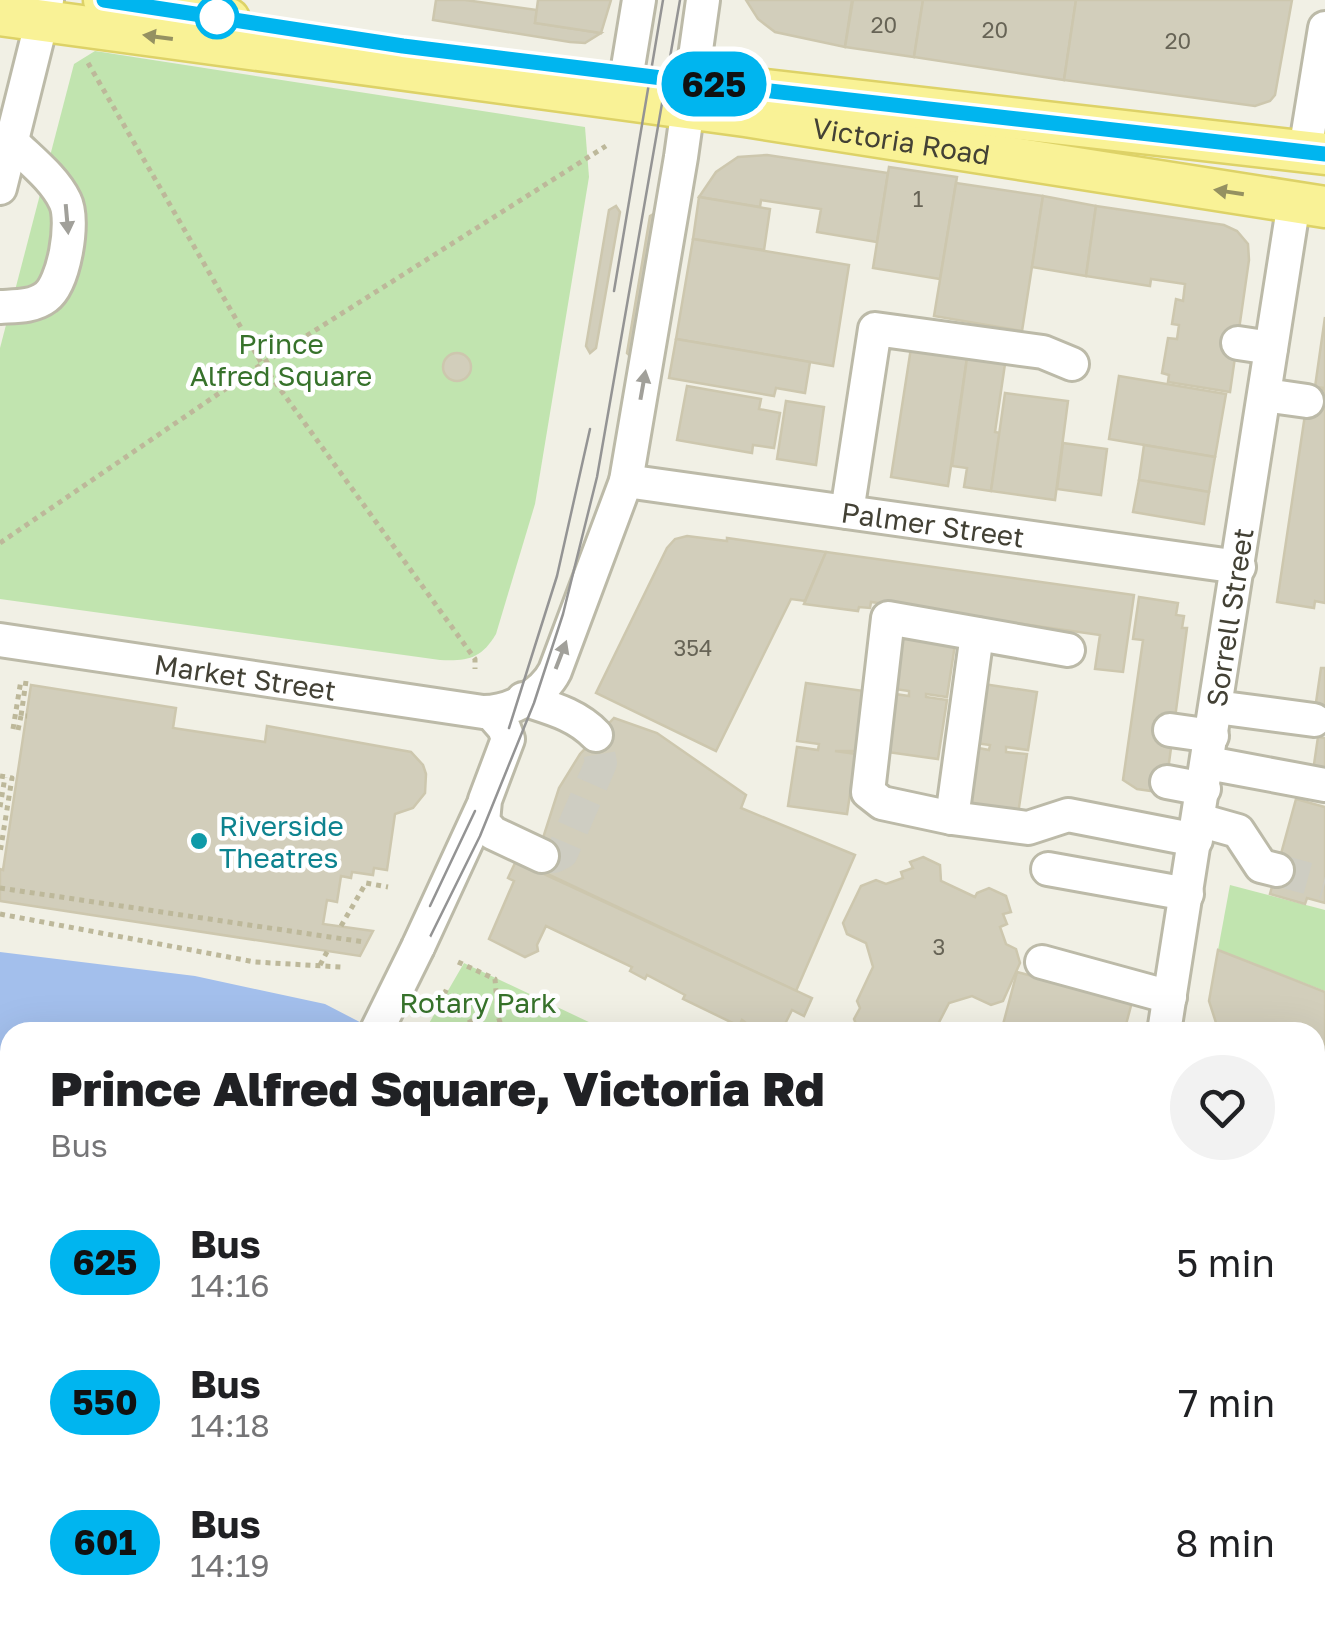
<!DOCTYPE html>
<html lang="en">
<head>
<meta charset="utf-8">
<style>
  :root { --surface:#fff; --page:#f2f2f2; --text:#202124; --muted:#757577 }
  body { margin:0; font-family:"Golos Text",sans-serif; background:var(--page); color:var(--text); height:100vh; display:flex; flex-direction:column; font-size:38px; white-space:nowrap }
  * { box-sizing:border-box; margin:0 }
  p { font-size:32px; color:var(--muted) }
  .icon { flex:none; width:55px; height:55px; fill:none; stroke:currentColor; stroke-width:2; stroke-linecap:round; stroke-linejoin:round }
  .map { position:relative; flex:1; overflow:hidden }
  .drawer { position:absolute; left:0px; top:1022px; width:1325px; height:612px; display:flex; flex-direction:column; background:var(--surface); border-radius:30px 30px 0 0; box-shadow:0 10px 40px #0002 }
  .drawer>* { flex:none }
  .badge { padding:0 20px; border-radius:32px; font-size:35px; line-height:65px }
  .map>.badge { position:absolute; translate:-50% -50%; box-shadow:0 0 0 5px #fff }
  .round { display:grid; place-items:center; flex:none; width:105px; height:105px; border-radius:52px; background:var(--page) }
  .overview { display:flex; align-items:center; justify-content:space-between; height:170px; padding:0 50px }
  h1 { font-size:48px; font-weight:800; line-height:75px }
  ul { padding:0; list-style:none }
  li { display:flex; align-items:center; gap:30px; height:140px; padding:0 50px }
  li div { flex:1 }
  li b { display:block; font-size:38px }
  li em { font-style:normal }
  li .badge { min-width:110px; font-weight:700; text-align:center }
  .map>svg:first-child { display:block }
  .green { fill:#c1e4af }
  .water { fill:#a3bfec }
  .building { fill:#d2cebb; stroke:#cdc7ae; stroke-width:2.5 }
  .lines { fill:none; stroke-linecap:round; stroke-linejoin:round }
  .minor-tunnel { stroke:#cecdc2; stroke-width:32; stroke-dasharray:32 16; stroke-linecap:butt }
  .minor-casing { stroke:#bcbaa8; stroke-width:38 }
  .major-casing { stroke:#ddd267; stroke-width:45 }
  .path { stroke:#bdb89a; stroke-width:5; stroke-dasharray:5 5; stroke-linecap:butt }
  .minor { stroke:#fff; stroke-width:32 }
  .major { stroke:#f9f296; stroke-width:40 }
  .tram { stroke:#949494; stroke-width:2.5 }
  .minor-bridge-casing { stroke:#bcbaa8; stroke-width:38; stroke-linecap:butt }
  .path-bridge { stroke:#bdb89a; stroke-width:5; stroke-dasharray:5 5; stroke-linecap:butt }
  .minor-bridge { stroke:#fff; stroke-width:32 }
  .oneway { fill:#959161 }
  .oneway2 { fill:#a1a09a }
  .line-casing { stroke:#fff; stroke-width:22 }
  .line { stroke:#00b5ef; stroke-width:15 }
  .stop-dot { fill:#fff; stroke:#00b5ef; stroke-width:5 }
  .culture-dot { fill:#0f9aa8; stroke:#fff; stroke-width:4 }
  .labels { text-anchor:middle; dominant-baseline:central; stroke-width:9; stroke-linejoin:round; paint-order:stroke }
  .number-label { font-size:22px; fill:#676456 }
  .street-label { font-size:28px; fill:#434135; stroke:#fff }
  .park-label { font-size:28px; fill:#37722b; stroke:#fff }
  .culture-label { font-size:28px; fill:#0d838f; stroke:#fff; text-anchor:start }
</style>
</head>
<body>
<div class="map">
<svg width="1325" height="1633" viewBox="0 0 1325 1633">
  <rect width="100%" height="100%" fill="#f1f0e5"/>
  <g class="green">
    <path d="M95 51 585 127 589 177 535 504 496 634C481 659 468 661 440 660L0 599V348L74 64Z"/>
    <polygon points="1230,885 1325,910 1325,991 1218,950"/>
    <polygon points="464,963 468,965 610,1032 424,1032"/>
    <polygon points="1315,1362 1323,1369 1316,1400 1325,1408 1325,1483 1315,1477"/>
    <polygon points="1138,1625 1301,1625 1313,1633 1153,1633"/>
  </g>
  <g class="water">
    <polygon points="0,952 195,976 325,1004 379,1032 10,1032 10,1132 0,1133"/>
    <polygon points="1315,1477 1325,1483 1325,1633 1313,1633 1301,1625 1315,1625"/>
  </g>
  <g class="building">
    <polygon points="436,0 465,0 537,10 535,23 601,33 585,43 570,42 433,20"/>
    <polygon points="538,0 611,0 601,33 535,23"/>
    <polygon points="746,0 852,0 845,47 775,32 758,19"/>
    <polygon points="853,0 923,0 914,57 845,47"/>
    <polygon points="923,0 1076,0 1064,80 914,57"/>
    <polygon points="1076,0 1292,0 1275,95 1270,101 1255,106 1064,80"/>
    <polygon points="767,155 888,173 877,242 817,232 821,209 761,200 760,207 699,197 716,172 738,157"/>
    <polygon points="889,167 957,177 940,279 873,268"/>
    <polygon points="956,183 1043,196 1022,331 934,316"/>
    <polygon points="1043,196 1096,206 1086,276 1032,267"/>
    <polygon points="699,197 770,209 764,250 693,239"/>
    <polygon points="616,206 620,212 596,348 590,353 586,346 609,210"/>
    <polygon points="1096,206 1224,225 1237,231 1248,244 1249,260 1230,392 1168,382 1169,375 1162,373 1168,338 1177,339 1179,325 1172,324 1176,299 1183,301 1185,284 1151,279 1150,286 1086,276"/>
    <polygon points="657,212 633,359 627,353 650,216"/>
    <polygon points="693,239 849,265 833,366 676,339"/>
    <polygon points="1325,317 1325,388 1315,387"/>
    <polygon points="676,339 810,362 805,393 776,388 774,396 669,378"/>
    <polygon points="911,348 967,358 948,486 891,477"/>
    <circle cx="457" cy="367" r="14"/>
    <polygon points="967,358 1005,364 995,432 1000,433 991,491 964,487 967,468 952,466"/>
    <polygon points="1119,376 1226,394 1215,457 1109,439"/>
    <polygon points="687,386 761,399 759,409 780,413 774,448 753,445 752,453 677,440"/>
    <polygon points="1309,388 1325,390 1325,603 1315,601 1314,608 1277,602"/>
    <polygon points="1005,393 1068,401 1055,500 991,491"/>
    <polygon points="786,401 824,407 816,465 777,459"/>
    <polygon points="1063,443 1107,449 1101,495 1057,489"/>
    <polygon points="1144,445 1215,457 1209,492 1139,480"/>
    <polygon points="1139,480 1209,492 1204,524 1133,512"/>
    <polygon points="687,536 727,541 727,538 826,552 805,601 791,599 716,751 596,693 667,548 675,539"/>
    <polygon points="826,552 1134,595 1123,672 1095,669 1100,635 871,602 870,608 859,607 858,611 804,604"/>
    <polygon points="1139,597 1178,603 1176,615 1184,616 1182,628 1187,628 1165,793 1137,789 1123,780 1143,640 1133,639"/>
    <polygon points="897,630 956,638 947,697 926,694 926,697 947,700 938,759 880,751 888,693 909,696 909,691 888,688"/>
    <polygon points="1321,668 1325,668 1325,732 1312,730"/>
    <polygon points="806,683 864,691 856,751 835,751 856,754 847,814 788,806 797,747 818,750 819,744 797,741"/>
    <polygon points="977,683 1037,692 1028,750 1006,747 1006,752 1027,754 1018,814 959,805 968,746 989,750 990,745 968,742"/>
    <polygon points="31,685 176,708 173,728 265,742 267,726 411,752 423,765 426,774 425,793 413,808 395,814 387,870 374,868 373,875 352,872 351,878 341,876 337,902 327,900 323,924 373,931 360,956 0,901 0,869 3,870"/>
    <polygon points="614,718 657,733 746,795 741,808 855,855 796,991 541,871 543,838 559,788 580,754"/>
    <polygon points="1318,737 1325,738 1325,780 1312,778"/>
    <polygon points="1296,799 1325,807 1325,903 1307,898 1305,904 1270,894"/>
    <polygon points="923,857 940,865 941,881 975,897 977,893 989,888 1006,896 1011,912 1003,914 1007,924 1000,927 1006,944 1016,949 1020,963 1003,1001 991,1005 972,996 949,1003 934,1032 865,1032 858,1029 854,1019 860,1008 857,1001 873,967 866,943 847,934 843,923 861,886 876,880 886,884 903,878 901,872 913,868 910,862"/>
    <polygon points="516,861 812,998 804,1016 792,1010 781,1032 758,1032 742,1020 739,1026 683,999 685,995 647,975 645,979 630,971 632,967 546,926 537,945 538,951 525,957 489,939 514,881 508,878"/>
    <polygon points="1218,950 1325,992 1325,1061 1315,1058 1315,1032 1227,1032 1217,1026 1209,1001"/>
    <polygon points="1017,972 1132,1002 1124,1032 1001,1032"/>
    <polygon points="1325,1141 1325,1236 1318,1244 1325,1253 1315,1264 1315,1152"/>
    <polygon points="0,1281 4,1281 9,1330 0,1331"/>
    <polygon points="9,1342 10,1383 0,1384 0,1343"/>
    <polygon points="0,1424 10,1426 10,1448 0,1447"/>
    <polygon points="0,1447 10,1448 10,1485 0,1483"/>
    <polygon points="0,1483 10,1485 8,1585 0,1582"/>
    <polygon points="10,1581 10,1624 0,1623 0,1582 8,1585"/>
    <polygon points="5,1624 33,1625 59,1633 2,1633"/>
    <polygon points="33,1625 32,1625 80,1625 77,1633 59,1633"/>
    <polygon points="175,1625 227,1625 247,1633 185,1633 174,1628"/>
    <polygon points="227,1625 316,1625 313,1633 247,1633"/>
    <polygon points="400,1625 546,1625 544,1633 398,1633"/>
    <polygon points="752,1625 916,1625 913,1633 749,1633"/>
  </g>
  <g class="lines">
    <g class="minor-tunnel">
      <polyline points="542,856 554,857 562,853 601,763 596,735"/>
      <polyline points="1277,870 1325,883"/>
    </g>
    <defs>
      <g id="minor">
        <polyline points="627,73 639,0"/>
        <polyline points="1305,151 1325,28"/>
        <polyline points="0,188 47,0"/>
        <path d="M0 307C15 306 33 307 46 297 64 284 75 221 65 201 54 178 30 160 12 142"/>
        <polyline points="1238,343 1271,348"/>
        <polyline points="1265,395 1307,401"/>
        <path id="s1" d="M626 481 1239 567"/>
        <polyline points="847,512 875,329 1043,352 1072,364"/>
        <path id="s2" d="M0 640 483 712C510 712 543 695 555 671L626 481 681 157 703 0"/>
        <polyline points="1068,650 888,618 868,792 882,803 952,818 1028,828 1068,815 1196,840"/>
        <path d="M523 699C550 708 576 714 596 735"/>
        <polyline points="1216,707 1314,720"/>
        <polyline points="490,712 504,728 508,739 485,800 483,822 493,833 542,856"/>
        <polyline points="1170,730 1212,736"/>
        <polyline points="1208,763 1325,785"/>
        <polyline points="1167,782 1204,789"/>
        <polyline points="952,818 977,634"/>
        <polyline points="1199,820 1238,831 1261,866 1277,870"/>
        <polyline points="1048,869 1187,894"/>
        <polyline points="418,947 483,806"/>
        <polyline points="1042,962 1170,997"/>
        <path id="s3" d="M1164 1032 1294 202"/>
        <polyline points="1315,1094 1325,1097"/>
        <polyline points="614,1625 623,1633"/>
        <polyline points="124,1633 127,1625"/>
      </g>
      <g id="major">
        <polyline points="104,0 229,19"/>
        <path id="s4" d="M0 15 745 116 1325 207"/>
        <polyline points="703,83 1325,154"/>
      </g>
    </defs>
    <use href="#minor" class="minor-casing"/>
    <use href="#major" class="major-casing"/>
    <g class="path">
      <polyline points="88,63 262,364 475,659 475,669"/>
      <polyline points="0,543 262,364 606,146"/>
      <polyline points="26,681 21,716 27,716"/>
      <polyline points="13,729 21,680"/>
      <polyline points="18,730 21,716"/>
      <polyline points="0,776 12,778 0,853"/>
      <polyline points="0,807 5,777"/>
      <polyline points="0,914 255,962 341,967"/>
      <polyline points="341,926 366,883 388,887"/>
      <polyline points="458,962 495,979 498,1016 503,1032"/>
      <polyline points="320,965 328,950"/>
      <polyline points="443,991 454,996 477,1032"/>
      <polyline points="0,1143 10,1143"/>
      <polyline points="1315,1444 1325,1451"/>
    </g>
    <use href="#minor" class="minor"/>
    <use href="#major" class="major"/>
    <g class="tram">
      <polyline points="614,291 663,0"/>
      <polyline points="509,728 557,576 590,429"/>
      <polyline points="430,906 475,811"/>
      <polyline points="383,1032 480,836 534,703 563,614 597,477 680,0"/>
      <polyline points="117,1633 120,1625"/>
    </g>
    <defs>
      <polyline id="minor-bridge" points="376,1032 418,947"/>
    </defs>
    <use href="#minor-bridge" class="minor-bridge-casing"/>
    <polyline class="path-bridge" points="0,888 364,942"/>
    <use href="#minor-bridge" class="minor-bridge"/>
  </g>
  <defs><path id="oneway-solid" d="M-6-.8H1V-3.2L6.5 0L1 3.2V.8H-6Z" transform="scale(2.5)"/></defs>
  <g class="oneway">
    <use href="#oneway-solid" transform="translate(158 37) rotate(-172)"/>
    <use href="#oneway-solid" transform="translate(1229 192) rotate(-171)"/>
  </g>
  <g class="oneway2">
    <use href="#oneway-solid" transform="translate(67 219) rotate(85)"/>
    <use href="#oneway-solid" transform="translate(643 385) rotate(-80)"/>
    <use href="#oneway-solid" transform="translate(561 655) rotate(-69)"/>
  </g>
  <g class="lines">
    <defs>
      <polyline id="line" points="104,0 403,46 735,87 1325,154"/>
    </defs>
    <use href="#line" class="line-casing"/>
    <use href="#line" class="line"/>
  </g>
  <circle class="stop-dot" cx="217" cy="17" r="20"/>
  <circle class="culture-dot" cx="199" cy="841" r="10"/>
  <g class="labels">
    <g class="number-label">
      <text x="884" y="24">20</text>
      <text x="995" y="29">20</text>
      <text x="1178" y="40">20</text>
      <text x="918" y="198">1</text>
      <text x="693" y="647">354</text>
      <text x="939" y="946">3</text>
    </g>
    <g class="street-label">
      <text stroke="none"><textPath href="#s4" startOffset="910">Victoria Road</textPath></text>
      <text stroke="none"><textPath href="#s1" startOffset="310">Palmer Street</textPath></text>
      <text stroke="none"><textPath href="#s3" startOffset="420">Sorrell Street</textPath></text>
      <text stroke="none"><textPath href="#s2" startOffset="248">Market Street</textPath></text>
    </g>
    <g class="park-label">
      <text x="281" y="343">Prince<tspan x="281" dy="32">Alfred Square</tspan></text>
      <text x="478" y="1002">Rotary Park</text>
    </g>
    <g class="culture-label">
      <text x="219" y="825">Riverside<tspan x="219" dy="32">Theatres</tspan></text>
    </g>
  </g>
</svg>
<b class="badge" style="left:714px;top:84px;background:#00b5ef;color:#111">625</b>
<section class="drawer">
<div class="overview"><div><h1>Prince Alfred Square, Victoria Rd</h1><p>Bus</p></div><a class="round"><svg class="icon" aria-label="heart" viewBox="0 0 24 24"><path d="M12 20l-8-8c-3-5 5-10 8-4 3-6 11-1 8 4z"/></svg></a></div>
<ul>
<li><span class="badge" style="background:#00b5ef;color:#111">625</span><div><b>Bus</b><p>14:16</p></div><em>5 min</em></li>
<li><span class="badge" style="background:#00b5ef;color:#111">550</span><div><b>Bus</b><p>14:18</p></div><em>7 min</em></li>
<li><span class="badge" style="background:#00b5ef;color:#111">601</span><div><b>Bus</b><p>14:19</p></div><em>8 min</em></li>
</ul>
</section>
</div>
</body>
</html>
